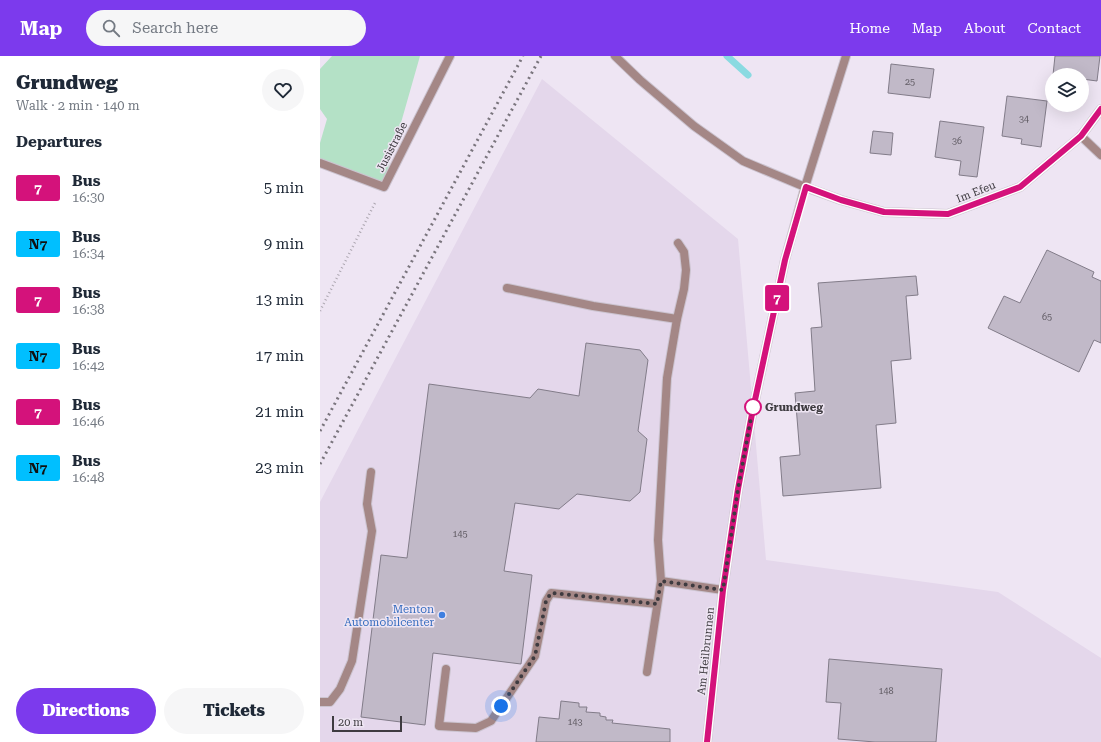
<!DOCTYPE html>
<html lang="en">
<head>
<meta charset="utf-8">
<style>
  :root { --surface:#fff; --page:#f6f6f7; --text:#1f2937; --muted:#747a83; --accent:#7c3aed }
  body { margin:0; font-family:"Roboto Serif",serif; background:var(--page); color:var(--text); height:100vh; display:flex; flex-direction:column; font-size:15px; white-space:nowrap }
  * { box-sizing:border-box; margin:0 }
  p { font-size:13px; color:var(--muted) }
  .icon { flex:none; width:22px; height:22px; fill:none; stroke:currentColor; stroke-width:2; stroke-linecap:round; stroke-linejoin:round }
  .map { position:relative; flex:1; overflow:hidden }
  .drawer { display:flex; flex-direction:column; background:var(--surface); width:320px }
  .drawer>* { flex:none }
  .badge { padding:0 8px; border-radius:3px; font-size:14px; line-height:26px }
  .buttons { position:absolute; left:725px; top:12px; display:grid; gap:8px }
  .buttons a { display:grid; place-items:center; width:44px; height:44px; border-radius:50%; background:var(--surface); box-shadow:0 4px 16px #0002; font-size:20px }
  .scale { position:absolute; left:12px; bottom:10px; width:70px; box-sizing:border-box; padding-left:4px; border:2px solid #3e3b40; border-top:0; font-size:11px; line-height:14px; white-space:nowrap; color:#3e3b40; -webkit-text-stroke:3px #eee5f3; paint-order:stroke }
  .you { position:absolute; width:20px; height:20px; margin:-10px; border:3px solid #fff; border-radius:50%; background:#1a73e8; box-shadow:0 0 0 6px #1a73e833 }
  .map>.badge { position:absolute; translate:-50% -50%; box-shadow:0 0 0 2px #fff }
  h2 { padding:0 16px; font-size:15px; line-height:36px }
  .round { display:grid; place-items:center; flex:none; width:42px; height:42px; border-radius:21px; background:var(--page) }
  .headline { display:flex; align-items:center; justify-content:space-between; height:68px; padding:0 16px }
  h1 { font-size:19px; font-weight:800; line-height:30px }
  .button { display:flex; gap:8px; margin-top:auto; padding:8px 16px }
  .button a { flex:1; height:46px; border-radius:24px; background:var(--accent); color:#fff; font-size:16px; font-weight:800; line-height:46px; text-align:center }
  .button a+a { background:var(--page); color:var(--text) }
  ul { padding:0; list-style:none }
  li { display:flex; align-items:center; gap:12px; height:56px; padding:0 16px }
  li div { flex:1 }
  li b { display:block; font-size:15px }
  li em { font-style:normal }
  li .badge { min-width:44px; font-weight:700; text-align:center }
  header { display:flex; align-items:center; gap:24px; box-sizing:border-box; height:56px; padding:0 20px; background:var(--accent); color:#fff }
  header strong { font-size:19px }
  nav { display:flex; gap:22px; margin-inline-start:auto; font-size:14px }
  .search { width:280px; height:36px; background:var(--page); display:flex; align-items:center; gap:10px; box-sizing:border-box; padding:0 14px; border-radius:22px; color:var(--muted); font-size:15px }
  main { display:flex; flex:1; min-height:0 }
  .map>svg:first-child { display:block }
  .built { fill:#e4d7eb }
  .green { fill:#b4e1c6 }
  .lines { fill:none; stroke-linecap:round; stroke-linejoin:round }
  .stream { stroke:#8adae1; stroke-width:7 }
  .building { fill:#c1b9c8; stroke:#827c89 }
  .service-casing { stroke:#cbc3cf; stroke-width:10 }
  .minor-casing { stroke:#cbc3cf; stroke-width:10 }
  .tertiary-casing { stroke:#cbc3cf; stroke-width:10 }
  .path { stroke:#aca6b0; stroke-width:2.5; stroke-dasharray:1 3; stroke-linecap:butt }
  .service { stroke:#a48786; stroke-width:8 }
  .minor { stroke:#a48786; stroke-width:8 }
  .tertiary { stroke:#a48786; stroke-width:8 }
  .rail { stroke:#7a757d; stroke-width:3; stroke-dasharray:2 4; stroke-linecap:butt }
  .line-casing { stroke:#fff; stroke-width:9 }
  .line { stroke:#d4127b; stroke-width:6 }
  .walk { stroke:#3e3b40; stroke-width:4; stroke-dasharray:0 7.2 }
  .stop-dot { fill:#fff; stroke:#d4127b; stroke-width:2 }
  .shop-dot { fill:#3f7fe0; stroke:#eee5f3; stroke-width:1.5 }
  .labels { text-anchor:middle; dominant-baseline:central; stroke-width:3; stroke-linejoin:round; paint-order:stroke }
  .number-label { font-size:9px; fill:#5f5a62 }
  .street-label { font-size:11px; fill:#3e3b40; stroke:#eee5f3 }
  .stop-label { font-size:11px; font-weight:bold; fill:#3e3b40; stroke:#eee5f3; text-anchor:start }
  .shop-label { font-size:11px; fill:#366cbe; stroke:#eee5f3; text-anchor:end }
</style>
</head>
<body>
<header>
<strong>Map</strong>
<div class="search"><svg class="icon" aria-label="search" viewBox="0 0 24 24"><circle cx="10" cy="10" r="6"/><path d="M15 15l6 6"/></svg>Search here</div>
<nav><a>Home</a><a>Map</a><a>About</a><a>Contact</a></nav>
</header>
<main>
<section class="drawer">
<div class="headline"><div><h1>Grundweg</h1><p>Walk · 2 min · 140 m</p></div><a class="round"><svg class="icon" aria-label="heart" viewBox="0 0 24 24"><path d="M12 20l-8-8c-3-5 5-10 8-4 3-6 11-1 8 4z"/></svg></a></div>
<h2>Departures</h2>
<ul>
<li><span class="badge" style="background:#d4127b;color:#fff">7</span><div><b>Bus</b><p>16:30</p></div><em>5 min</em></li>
<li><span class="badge" style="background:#00bfff;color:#111">N7</span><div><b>Bus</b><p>16:34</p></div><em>9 min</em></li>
<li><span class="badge" style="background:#d4127b;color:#fff">7</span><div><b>Bus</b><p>16:38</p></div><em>13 min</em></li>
<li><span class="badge" style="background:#00bfff;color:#111">N7</span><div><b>Bus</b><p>16:42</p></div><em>17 min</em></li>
<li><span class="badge" style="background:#d4127b;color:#fff">7</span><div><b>Bus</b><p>16:46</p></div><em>21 min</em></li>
<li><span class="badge" style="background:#00bfff;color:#111">N7</span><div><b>Bus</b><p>16:48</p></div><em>23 min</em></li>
</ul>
<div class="button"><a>Directions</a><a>Tickets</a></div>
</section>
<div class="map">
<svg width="781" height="686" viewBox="0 0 781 686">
  <rect width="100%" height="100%" fill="#eee5f3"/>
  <polygon class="built" points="222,23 418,183 446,504 678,536 781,602 781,686 0,686 0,446"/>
  <polygon class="green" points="12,0 100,0 63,130 0,106 0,87 7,63 0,53 0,13"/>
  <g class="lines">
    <polyline class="stream" points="407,0 428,19"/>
  </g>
  <g class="building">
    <polygon points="735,0 780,0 777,25 762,23 762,19 733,19"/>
    <polygon points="571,8 614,13 610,42 568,37"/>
    <polygon points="687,40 727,45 721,91 701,88 702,83 682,80"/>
    <polygon points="620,65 664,71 657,121 639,119 641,105 615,101"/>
    <polygon points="553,75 573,77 571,99 550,97"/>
    <polygon points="727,194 774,216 772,221 781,225 781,287 774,284 759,316 668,272 684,240 700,247"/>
    <polygon points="596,220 598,239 586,240 591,303 571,305 576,367 556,369 561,432 463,440 460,401 480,399 475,337 495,335 491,272 502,271 498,227"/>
    <polygon points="266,287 320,294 328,304 318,375 327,383 320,436 310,445 257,438 239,453 195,447 184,515 212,519 201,608 113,597 105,669 41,661 61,499 87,502 109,328 210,342 218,333 259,340"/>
    <polygon points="509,603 622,613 616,686 555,686 518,683 521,647 506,646"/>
    <polygon points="241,645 259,647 259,651 267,651 266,656 280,657 280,660 286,661 286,664 293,664 292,667 350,673 350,686 216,686 219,661 239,663"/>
  </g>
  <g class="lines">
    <defs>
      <g id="service">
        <polyline points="358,187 364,196 366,214 364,233 357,263 347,322 338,484 341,525 403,534"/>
        <polyline points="187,232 273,250 357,263"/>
        <polyline points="126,613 119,670 156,672 171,665 215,600 226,545 231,537 337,548"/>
        <polyline points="327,616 341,525"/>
        <polyline points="0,646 10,646 20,633 32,605 52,475 47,448 51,416"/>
      </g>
      <g id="minor">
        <polyline points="526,0 485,131 521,144 564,156 628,158 700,131 761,80 781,53"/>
        <polyline points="761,80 781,99"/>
        <polyline points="0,107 64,131 130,0"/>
      </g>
      <polyline id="tertiary" points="295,0 320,24 374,70 423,105 485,131 465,204 432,358 418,433 403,534 387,686"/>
    </defs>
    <use href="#service" class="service-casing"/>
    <use href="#minor" class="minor-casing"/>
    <use href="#tertiary" class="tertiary-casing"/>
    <polyline class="path" points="0,255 56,145"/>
    <use href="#service" class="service"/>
    <use href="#minor" class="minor"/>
    <use href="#tertiary" class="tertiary"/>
    <g class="rail">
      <polyline points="0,375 203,0"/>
      <polyline points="0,408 221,0"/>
    </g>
  </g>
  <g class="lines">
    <defs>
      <polyline id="line" points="387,686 403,534 418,433 432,358 465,204 486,131 521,144 564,156 628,158 700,131 761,80 781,53"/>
    </defs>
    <use href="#line" class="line-casing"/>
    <use href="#line" class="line"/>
    <polyline class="walk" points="181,650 215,600 226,545 231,537 337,548 341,525 403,534 418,433 433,351"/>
  </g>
  <circle class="stop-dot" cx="433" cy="351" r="8"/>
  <circle class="shop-dot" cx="122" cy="559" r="4"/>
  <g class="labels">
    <g class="number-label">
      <text x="590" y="26">25</text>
      <text x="704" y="63">34</text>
      <text x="637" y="85">36</text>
      <text x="727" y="261">65</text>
      <text x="140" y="478">145</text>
      <text x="566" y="635">148</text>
      <text x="255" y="666">143</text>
    </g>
    <g class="street-label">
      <text transform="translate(72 91) rotate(-63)">Jusistraße</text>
      <text transform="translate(656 136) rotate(-21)">Im Efeu</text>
      <text transform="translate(386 595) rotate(-84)">Am Heilbrunnen</text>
    </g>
    <g class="stop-label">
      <text x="445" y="351">Grundweg</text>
    </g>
    <g class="shop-label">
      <text x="114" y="553">Menton<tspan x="114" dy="13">Automobilcenter</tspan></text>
    </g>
  </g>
</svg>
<div class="buttons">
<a><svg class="icon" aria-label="layers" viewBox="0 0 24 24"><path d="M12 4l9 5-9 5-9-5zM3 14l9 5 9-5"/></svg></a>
</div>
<div class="scale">20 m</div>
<div class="you" style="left:181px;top:650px"></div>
<b class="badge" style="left:457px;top:242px;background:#d4127b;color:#fff">7</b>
</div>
</main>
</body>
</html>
